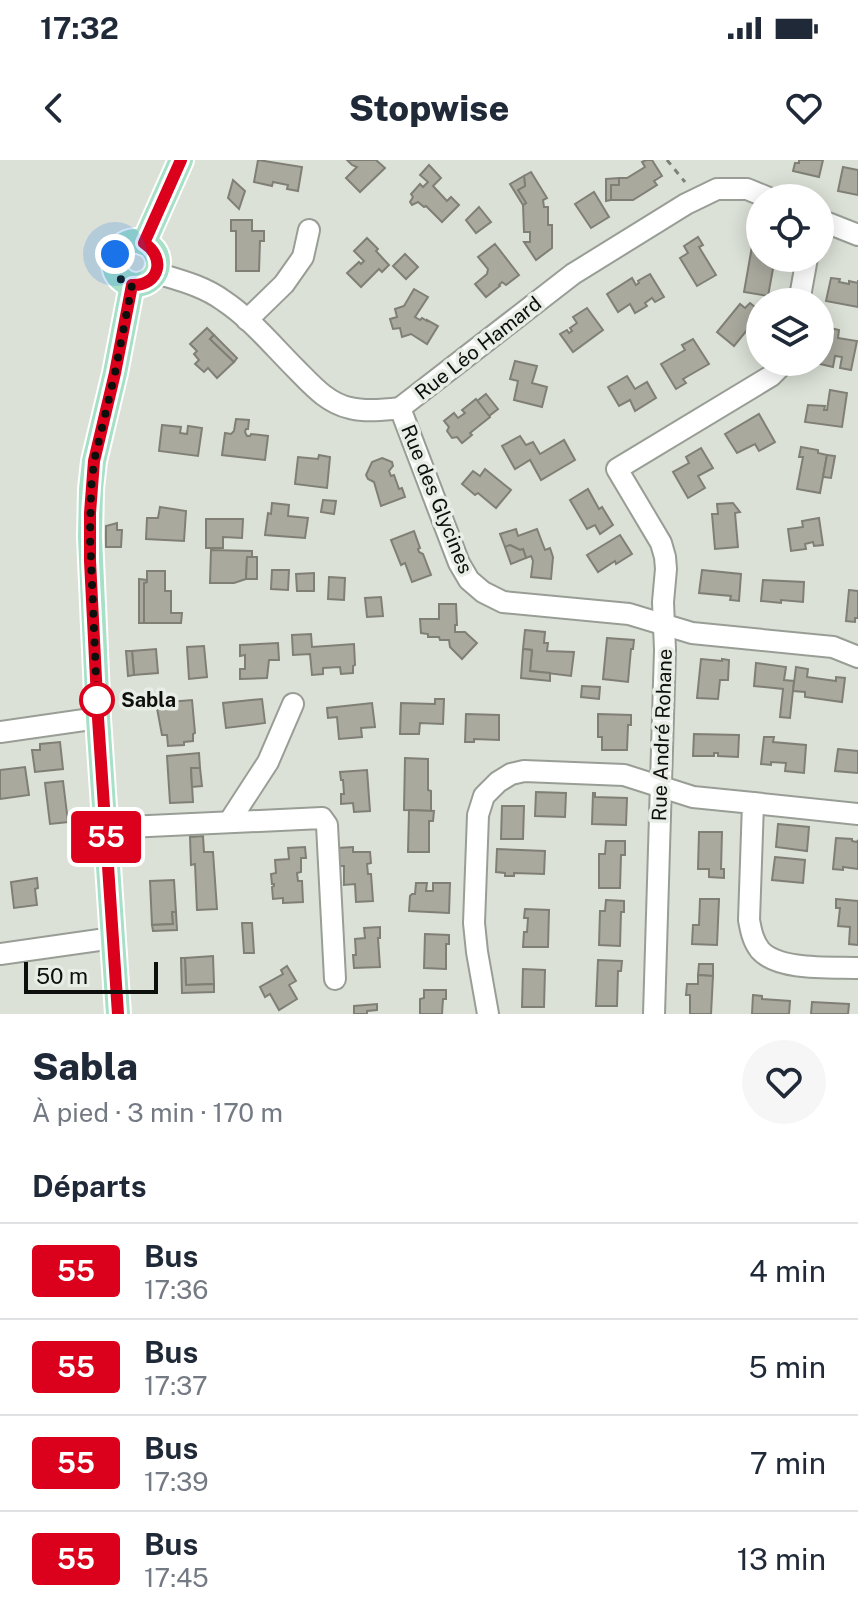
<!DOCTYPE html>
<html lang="fr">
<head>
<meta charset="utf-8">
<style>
  :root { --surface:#fff; --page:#f6f6f7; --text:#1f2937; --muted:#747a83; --line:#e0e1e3 }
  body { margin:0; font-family:"Public Sans",sans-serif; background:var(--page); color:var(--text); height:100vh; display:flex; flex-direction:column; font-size:30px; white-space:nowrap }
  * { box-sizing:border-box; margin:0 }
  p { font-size:26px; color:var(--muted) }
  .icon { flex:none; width:44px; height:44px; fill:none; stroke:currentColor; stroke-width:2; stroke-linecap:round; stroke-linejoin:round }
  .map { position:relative; height:854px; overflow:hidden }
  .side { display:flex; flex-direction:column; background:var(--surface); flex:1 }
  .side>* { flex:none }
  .badge { padding:0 16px; border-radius:6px; font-size:28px; line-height:52px }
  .buttons { position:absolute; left:746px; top:24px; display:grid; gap:16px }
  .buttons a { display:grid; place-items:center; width:88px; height:88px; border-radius:50%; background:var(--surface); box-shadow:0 4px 20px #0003; font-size:40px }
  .scale { position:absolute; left:24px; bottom:20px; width:134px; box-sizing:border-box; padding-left:8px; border:4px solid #0d0f0c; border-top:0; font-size:22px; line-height:28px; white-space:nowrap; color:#0d0f0c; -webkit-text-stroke:6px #e8eee5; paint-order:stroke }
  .you { position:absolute; width:40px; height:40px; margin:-20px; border:6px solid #fff; border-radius:50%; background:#1a73e8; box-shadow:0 0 0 12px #1a73e833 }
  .map>.badge { position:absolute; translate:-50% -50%; box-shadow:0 0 0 4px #fff }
  h2 { padding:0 32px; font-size:30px; line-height:72px }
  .round { display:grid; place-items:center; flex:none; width:84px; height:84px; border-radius:42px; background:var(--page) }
  .headline { display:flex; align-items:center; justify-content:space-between; height:136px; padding:0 32px }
  h1 { font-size:38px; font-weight:800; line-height:60px }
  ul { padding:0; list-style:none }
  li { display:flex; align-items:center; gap:24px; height:96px; padding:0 32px; border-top:2px solid var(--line) }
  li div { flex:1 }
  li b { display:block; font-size:30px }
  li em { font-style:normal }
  li .badge { min-width:88px; font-weight:700; text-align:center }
  .status { display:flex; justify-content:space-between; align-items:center; height:56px; padding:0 40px; background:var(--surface); direction:ltr }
  .status svg { height:22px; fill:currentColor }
  header { display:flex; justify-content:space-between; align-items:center; height:104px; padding:0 32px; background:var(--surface); font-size:36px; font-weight:800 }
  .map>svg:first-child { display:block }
  .building { fill:#a9a99e; stroke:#807f76; stroke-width:2 }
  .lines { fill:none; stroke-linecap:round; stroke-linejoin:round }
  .minor-casing { stroke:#989e95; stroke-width:24 }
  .major-casing { stroke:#fff; stroke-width:28 }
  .path { stroke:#7b8079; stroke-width:3; stroke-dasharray:6 6; stroke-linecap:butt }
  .minor { stroke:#fff; stroke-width:20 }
  .major { stroke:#a6e0c7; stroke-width:24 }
  .line-casing { stroke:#fff; stroke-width:18 }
  .line { stroke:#db001b; stroke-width:12 }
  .walk { stroke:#0d0f0c; stroke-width:8; stroke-dasharray:0 14.4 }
  .stop-dot { fill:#fff; stroke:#db001b; stroke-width:4 }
  .labels { text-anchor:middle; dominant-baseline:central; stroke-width:7; stroke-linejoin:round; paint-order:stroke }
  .street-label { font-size:20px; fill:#0d0f0c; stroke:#e8eee5 }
  .stop-label { font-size:20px; font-weight:bold; fill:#0d0f0c; stroke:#e8eee5; text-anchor:start }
</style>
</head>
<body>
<div class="status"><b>17:32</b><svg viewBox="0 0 49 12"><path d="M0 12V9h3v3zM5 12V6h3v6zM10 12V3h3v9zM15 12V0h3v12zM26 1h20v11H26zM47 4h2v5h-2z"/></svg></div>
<header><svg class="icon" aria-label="back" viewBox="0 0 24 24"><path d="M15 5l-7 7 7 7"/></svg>Stopwise<svg class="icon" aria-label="heart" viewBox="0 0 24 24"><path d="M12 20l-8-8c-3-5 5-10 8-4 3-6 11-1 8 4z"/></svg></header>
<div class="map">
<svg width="858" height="854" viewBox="0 0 858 854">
  <rect width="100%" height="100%" fill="#dbe1d7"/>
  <g class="building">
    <polygon points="258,0 302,7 298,31 287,29 288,25 273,22 272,26 254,22"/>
    <polygon points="347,0 376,0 385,8 360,32 346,18 357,7 352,5"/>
    <polygon points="646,0 652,0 662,16 654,21 657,25 633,40 611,40 611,25 619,25 619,18 627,18 645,7 642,2"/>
    <polygon points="799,0 823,0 819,17 793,11 795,3 799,3"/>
    <polygon points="429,5 441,18 433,26 447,41 451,37 459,45 442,62 426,46 424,47 418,42 412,45 410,42 413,37 411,34 420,24 423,27 428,22 420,15"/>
    <polygon points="843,7 858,10 858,35 838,31"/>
    <polygon points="531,12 547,38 543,40 544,47 548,47 548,65 552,65 552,88 536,100 524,82 530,82 530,72 524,72 523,45 526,43 518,30 525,26 524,16"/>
    <polygon points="524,16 525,26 518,30 526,43 523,45 510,24"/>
    <polygon points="619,18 619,25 611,25 611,40 606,41 606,19"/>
    <polygon points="233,20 245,31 239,49 228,38"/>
    <polygon points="594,32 609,57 591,68 575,44"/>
    <polygon points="479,47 491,62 476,73 466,60"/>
    <polygon points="231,60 252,60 252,71 264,71 264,81 260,81 259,111 236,111 236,71 231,71"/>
    <polygon points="754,75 760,77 760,98 775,98 768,136 744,132"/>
    <polygon points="698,77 703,85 699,87 716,115 697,126 680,98 688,93 684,86"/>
    <polygon points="367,78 378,89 376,91 389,105 382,112 379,109 361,127 347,113 359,102 361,104 364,101 354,91"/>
    <polygon points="495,84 519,115 506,125 502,122 499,125 500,126 486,137 475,124 487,114 488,109 478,97"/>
    <polygon points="405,94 418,107 406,119 393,106"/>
    <polygon points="650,114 664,137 655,142 652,138 645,143 647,146 635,153 630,144 618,152 607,134 632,118 636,125 639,123 638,121"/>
    <polygon points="831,118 840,119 839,122 849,124 849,121 858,123 858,120 858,147 826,141"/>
    <polygon points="414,129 428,137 415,157 420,160 422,158 427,161 427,160 438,166 427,184 411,174 402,177 400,168 393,169 390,159 397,157 395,149 404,146"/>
    <polygon points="750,143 760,151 760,161 756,159 734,186 717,172 740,144 745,148"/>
    <polygon points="587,148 603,170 573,192 560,174 567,170 569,173 572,171 570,168 577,163 573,157"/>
    <polygon points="207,168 214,175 210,179 234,202 217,218 208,208 204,212 195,204 199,200 194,194 197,191 190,184"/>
    <polygon points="830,168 839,170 838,178 857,181 851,210 840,208 842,197 835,196 833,207 820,204 825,175 828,176"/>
    <polygon points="214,175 237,198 234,202 210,179"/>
    <polygon points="693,179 709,204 683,219 686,223 676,229 661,204 685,190 682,185"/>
    <polygon points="515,201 537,206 532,223 547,227 542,247 514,240 518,221 510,219"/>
    <polygon points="627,216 635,229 647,222 656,238 635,251 630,240 619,246 608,227"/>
    <polygon points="830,230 847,233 842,267 805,262 808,245 825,246 824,250 827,250"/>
    <polygon points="486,234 498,249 489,256 477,241"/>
    <polygon points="476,239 490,257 470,273 472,275 462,283 457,277 452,278 447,271 449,267 444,261 454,253 458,258 465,253 462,250"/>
    <polygon points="759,254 775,282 759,291 755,284 737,293 725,274"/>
    <polygon points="236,259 249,260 248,269 246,269 245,272 247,276 250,276 251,274 268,276 265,300 222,295 225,273 231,274 234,271"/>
    <polygon points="162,265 181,267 180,273 187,274 188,266 202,268 198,296 159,291"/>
    <polygon points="520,276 526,285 533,282 540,294 564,280 575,300 541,320 530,300 515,309 502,286"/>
    <polygon points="801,287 818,290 818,293 827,295 820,333 797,329 803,297 799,297"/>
    <polygon points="701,288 713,308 698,316 705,328 688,338 673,312 689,303 686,297"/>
    <polygon points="319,295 330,297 327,328 295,324 298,297 318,299"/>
    <polygon points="827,295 835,296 831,318 823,317"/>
    <polygon points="382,298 392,302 393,306 389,311 391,316 394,315 399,329 402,328 405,337 381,346 374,322 368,319 366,315 372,302"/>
    <polygon points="485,309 511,330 496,348 478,333 475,335 462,324 473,311 480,316"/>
    <polygon points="588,329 599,349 602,347 613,365 600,374 595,365 587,369 570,340"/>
    <polygon points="323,340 336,341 334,354 321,352"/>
    <polygon points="272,343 289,345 288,356 308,358 305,378 265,375 268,353 271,354"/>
    <polygon points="733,343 740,352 735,353 738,387 715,389 712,354 718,354 717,344"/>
    <polygon points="160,347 186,351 184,381 146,379 147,358 158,358"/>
    <polygon points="819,358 823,385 814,386 813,382 805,384 806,389 791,391 788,369 803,367 802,361"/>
    <polygon points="206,359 243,359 242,378 223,377 223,388 206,388"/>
    <polygon points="117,363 117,370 122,370 121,387 106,387 106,366"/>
    <polygon points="516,369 518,376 537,369 545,390 550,388 553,397 551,419 531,417 533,401 531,396 526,398 523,389 520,390 510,385 505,387 500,374"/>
    <polygon points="414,371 420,388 418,389 419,392 423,394 431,415 412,422 405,403 401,405 391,380"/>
    <polygon points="620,375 632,394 616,404 615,401 598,412 587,395"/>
    <polygon points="510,385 520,390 523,389 526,398 511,404 505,387"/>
    <polygon points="211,390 252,391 252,397 247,397 246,419 234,423 210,423"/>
    <polygon points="247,397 257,397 257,419 246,419"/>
    <polygon points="272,410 289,410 288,430 271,429"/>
    <polygon points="702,410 741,414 739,441 730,440 731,436 699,433"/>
    <polygon points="147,411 165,411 165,431 171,431 171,453 182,453 181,463 144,463 144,423 147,422"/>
    <polygon points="314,413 314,431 297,431 296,414"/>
    <polygon points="329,417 345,418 344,440 328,439"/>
    <polygon points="139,419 147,420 147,422 144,423 144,463 139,463"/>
    <polygon points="763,420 804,422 803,442 781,440 781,443 761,441"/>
    <polygon points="849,430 858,431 858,458 855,458 855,462 846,461"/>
    <polygon points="381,437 383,456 367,457 365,438"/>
    <polygon points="439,444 456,444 457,465 455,465 455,472 465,472 477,483 462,499 450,487 449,480 440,480 439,477 428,477 428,474 421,473 420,459 439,459"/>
    <polygon points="525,470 545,472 544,483 548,483 547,491 574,492 571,516 530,511 532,490 523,489"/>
    <polygon points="311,474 312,487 354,484 355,505 353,506 353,513 341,514 340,507 323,508 323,514 312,515 310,494 293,495 292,475"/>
    <polygon points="607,478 634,480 633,489 631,489 628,522 603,519"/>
    <polygon points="278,483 279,500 269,500 267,518 240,519 240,509 245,509 245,495 240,496 240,485"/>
    <polygon points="204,486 207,517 189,519 187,487"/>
    <polygon points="156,489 158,513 134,515 132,491"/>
    <polygon points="523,489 532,490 530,511 550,513 550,521 521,518"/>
    <polygon points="126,491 132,491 134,515 128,516"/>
    <polygon points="701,499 722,501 722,499 729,500 728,520 720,520 718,539 697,538"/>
    <polygon points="756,503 786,507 784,520 794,521 790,558 780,557 783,529 754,526"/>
    <polygon points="796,507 808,509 807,517 836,521 836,517 845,518 842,542 805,537 805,532 793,531"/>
    <polygon points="582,526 600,527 599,539 581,537"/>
    <polygon points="262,539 265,563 226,568 223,543"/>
    <polygon points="435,539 444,539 443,564 420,563 419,574 400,574 401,543 435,544"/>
    <polygon points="192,540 195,573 193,574 193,581 184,582 184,585 168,586 167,575 162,575 156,543"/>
    <polygon points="372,543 375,567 361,568 362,577 339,579 337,557 328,558 327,548"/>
    <polygon points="466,554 499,555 499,580 474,579 474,582 465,582"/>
    <polygon points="598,554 631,555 631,565 628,565 627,590 602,590 602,577 598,577"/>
    <polygon points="694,574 739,575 738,597 718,596 718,593 714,593 714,596 693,596"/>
    <polygon points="764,577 774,577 773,582 806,585 804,613 785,611 786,603 771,602 771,605 761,604"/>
    <polygon points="60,582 63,609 35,612 32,590 40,590 40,584"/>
    <polygon points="838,589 858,591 858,613 835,611"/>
    <polygon points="199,593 200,608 191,608 193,642 170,643 167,596"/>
    <polygon points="405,598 428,599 428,630 431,631 431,651 404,650"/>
    <polygon points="25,607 29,635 0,639 0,610"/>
    <polygon points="191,608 200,608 202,626 192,627"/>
    <polygon points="367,610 370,651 354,652 353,643 341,644 341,634 344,634 343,620 341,620 340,612"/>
    <polygon points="63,621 68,662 50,664 45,623"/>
    <polygon points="536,632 566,633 565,657 535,656"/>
    <polygon points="593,633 595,633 595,637 627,638 626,665 592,664"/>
    <polygon points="502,646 524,646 523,679 501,679"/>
    <polygon points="409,650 434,651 433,661 429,661 429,692 408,692"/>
    <polygon points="778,664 809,667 807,691 776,687"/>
    <polygon points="699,672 722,672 721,709 724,709 724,718 709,717 709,709 698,709"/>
    <polygon points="203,676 204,692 213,692 217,749 197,750 195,704 191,705 190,677"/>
    <polygon points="836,678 852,679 852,681 857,682 858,680 858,709 843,707 843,710 833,709"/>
    <polygon points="606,681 625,681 625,695 621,695 620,728 599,728 599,694 605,694"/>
    <polygon points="305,687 306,698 301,698 301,712 297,713 298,721 302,721 303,742 283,743 283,738 273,739 272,727 274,726 274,724 272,724 271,714 276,713 275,700 289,699 288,688"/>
    <polygon points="353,687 353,692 370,692 371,703 367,704 368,714 371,714 373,741 356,742 355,724 344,725 344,706 338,706 337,688"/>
    <polygon points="497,689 545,691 544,714 514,713 514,716 505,716 505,713 496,712"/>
    <polygon points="775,697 805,700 803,723 772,720"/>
    <polygon points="37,718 38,728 35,729 37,745 14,748 11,722"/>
    <polygon points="174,720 176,752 172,752 173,764 152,765 150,721"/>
    <polygon points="416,723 427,723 426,731 433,731 433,723 450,723 449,753 409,751 410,736 412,734 415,734"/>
    <polygon points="700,739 719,739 717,785 692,784 693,765 699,765"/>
    <polygon points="836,739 858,741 858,785 849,784 850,767 838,766 840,748 836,748"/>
    <polygon points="606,740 624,741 624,752 621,752 620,786 599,785 600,751 605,751"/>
    <polygon points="525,749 549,750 548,787 523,787 524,772 527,772 528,758 524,758"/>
    <polygon points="172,752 176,752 177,770 153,771 152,765 173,764"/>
    <polygon points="242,763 252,763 254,793 244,793"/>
    <polygon points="380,767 380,778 378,778 380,807 354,808 353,795 356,795 355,779 365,778 364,768"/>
    <polygon points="425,774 449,775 449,784 446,784 446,809 424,808"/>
    <polygon points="213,796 214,824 186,825 185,798"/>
    <polygon points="181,798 185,798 186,825 214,824 214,832 182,833"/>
    <polygon points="598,800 622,801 621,811 618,811 617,846 596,846"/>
    <polygon points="699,804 713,804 713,816 698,815"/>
    <polygon points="287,806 296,821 289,825 297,839 279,850 270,834 265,837 260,827 283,814 281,810"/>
    <polygon points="523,809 545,810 544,847 522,847"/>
    <polygon points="698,815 713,816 711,854 690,854 690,835 686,835 687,824 698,824"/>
    <polygon points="424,830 446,830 446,839 443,839 442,854 420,854 420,839 424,838"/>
    <polygon points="753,835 762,836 762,839 790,841 789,854 752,854"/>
    <polygon points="812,842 849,844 848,854 811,854"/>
    <polygon points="377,844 377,850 367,851 367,854 354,854 354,846"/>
  </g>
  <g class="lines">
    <defs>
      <g id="minor">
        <polyline points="820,60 858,75"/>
        <path d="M156 113C179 120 204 126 224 141 251 159 273 186 296 209 312 225 327 243 350 248 366 252 384 250 400 248L573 114 686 44 717 29H747L769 38"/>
        <polyline points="799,142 807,98"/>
        <polyline points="247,160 284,124 303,97 309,70"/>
        <polyline points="400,248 459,403 469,420 483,432 503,442 629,454 692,473 833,487 858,497"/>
        <polyline points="0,572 98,558"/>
        <polyline points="753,643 858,654"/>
        <polyline points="229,662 268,602 293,544"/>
        <polyline points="106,668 322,658 327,665 335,819"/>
        <polyline points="0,794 113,778"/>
        <path d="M488 854 477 792 474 763 478 655 484 636 498 622 511 614 524 611 624 615 693 637 753 643 749 760C751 771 753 781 760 790 778 811 832 807 858 808"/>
        <polyline points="654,854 665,490 663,442 666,409 665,397 661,383 617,309 771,216 785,202"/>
      </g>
      <g id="major">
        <circle cx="136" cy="103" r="22"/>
        <polyline points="144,83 181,0"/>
        <polyline points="118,854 98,558 90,377 91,329 94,301 115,213 132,125"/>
      </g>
    </defs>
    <use href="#minor" class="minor-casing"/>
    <use href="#major" class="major-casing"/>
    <polyline class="path" points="667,0 685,22"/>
    <use href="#minor" class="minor"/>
    <use href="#major" class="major"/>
  </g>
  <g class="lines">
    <defs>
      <path id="line" d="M118 854 98 558 90 401V353L94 301 115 213 132 125C160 126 166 97 144 83L181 0"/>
    </defs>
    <use href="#line" class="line-casing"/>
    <use href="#line" class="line"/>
    <path class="walk" d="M97 540 90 377 91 329 94 301 115 213 132 125C117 121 111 109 115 94"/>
  </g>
  <circle class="stop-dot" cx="97" cy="540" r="16"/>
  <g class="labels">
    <g class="street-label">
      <text transform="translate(478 188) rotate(-38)">Rue Léo Hamard</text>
      <text transform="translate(437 339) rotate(68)">Rue des Glycines</text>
      <text transform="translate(662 575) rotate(-88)">Rue André Rohane</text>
    </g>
    <g class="stop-label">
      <text x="121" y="540">Sabla</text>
    </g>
  </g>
</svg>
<div class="buttons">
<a><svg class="icon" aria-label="locate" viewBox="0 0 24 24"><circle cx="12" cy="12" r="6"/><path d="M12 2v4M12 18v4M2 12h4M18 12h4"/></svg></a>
<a><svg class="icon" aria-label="layers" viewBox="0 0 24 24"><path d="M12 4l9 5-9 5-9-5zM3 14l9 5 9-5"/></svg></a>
</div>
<div class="scale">50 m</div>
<div class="you" style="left:115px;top:94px"></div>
<b class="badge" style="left:106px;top:677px;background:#db001b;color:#fff">55</b>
</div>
<section class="side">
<div class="headline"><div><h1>Sabla</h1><p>À pied · 3 min · 170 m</p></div><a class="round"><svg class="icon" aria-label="heart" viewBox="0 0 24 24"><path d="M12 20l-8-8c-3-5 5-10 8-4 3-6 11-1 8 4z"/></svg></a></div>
<h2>Départs</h2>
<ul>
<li><span class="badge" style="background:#db001b;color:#fff">55</span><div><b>Bus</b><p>17:36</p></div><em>4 min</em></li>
<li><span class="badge" style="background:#db001b;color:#fff">55</span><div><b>Bus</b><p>17:37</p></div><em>5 min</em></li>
<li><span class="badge" style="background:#db001b;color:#fff">55</span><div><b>Bus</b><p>17:39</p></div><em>7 min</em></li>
<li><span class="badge" style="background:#db001b;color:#fff">55</span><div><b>Bus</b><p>17:45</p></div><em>13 min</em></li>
</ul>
</section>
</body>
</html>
